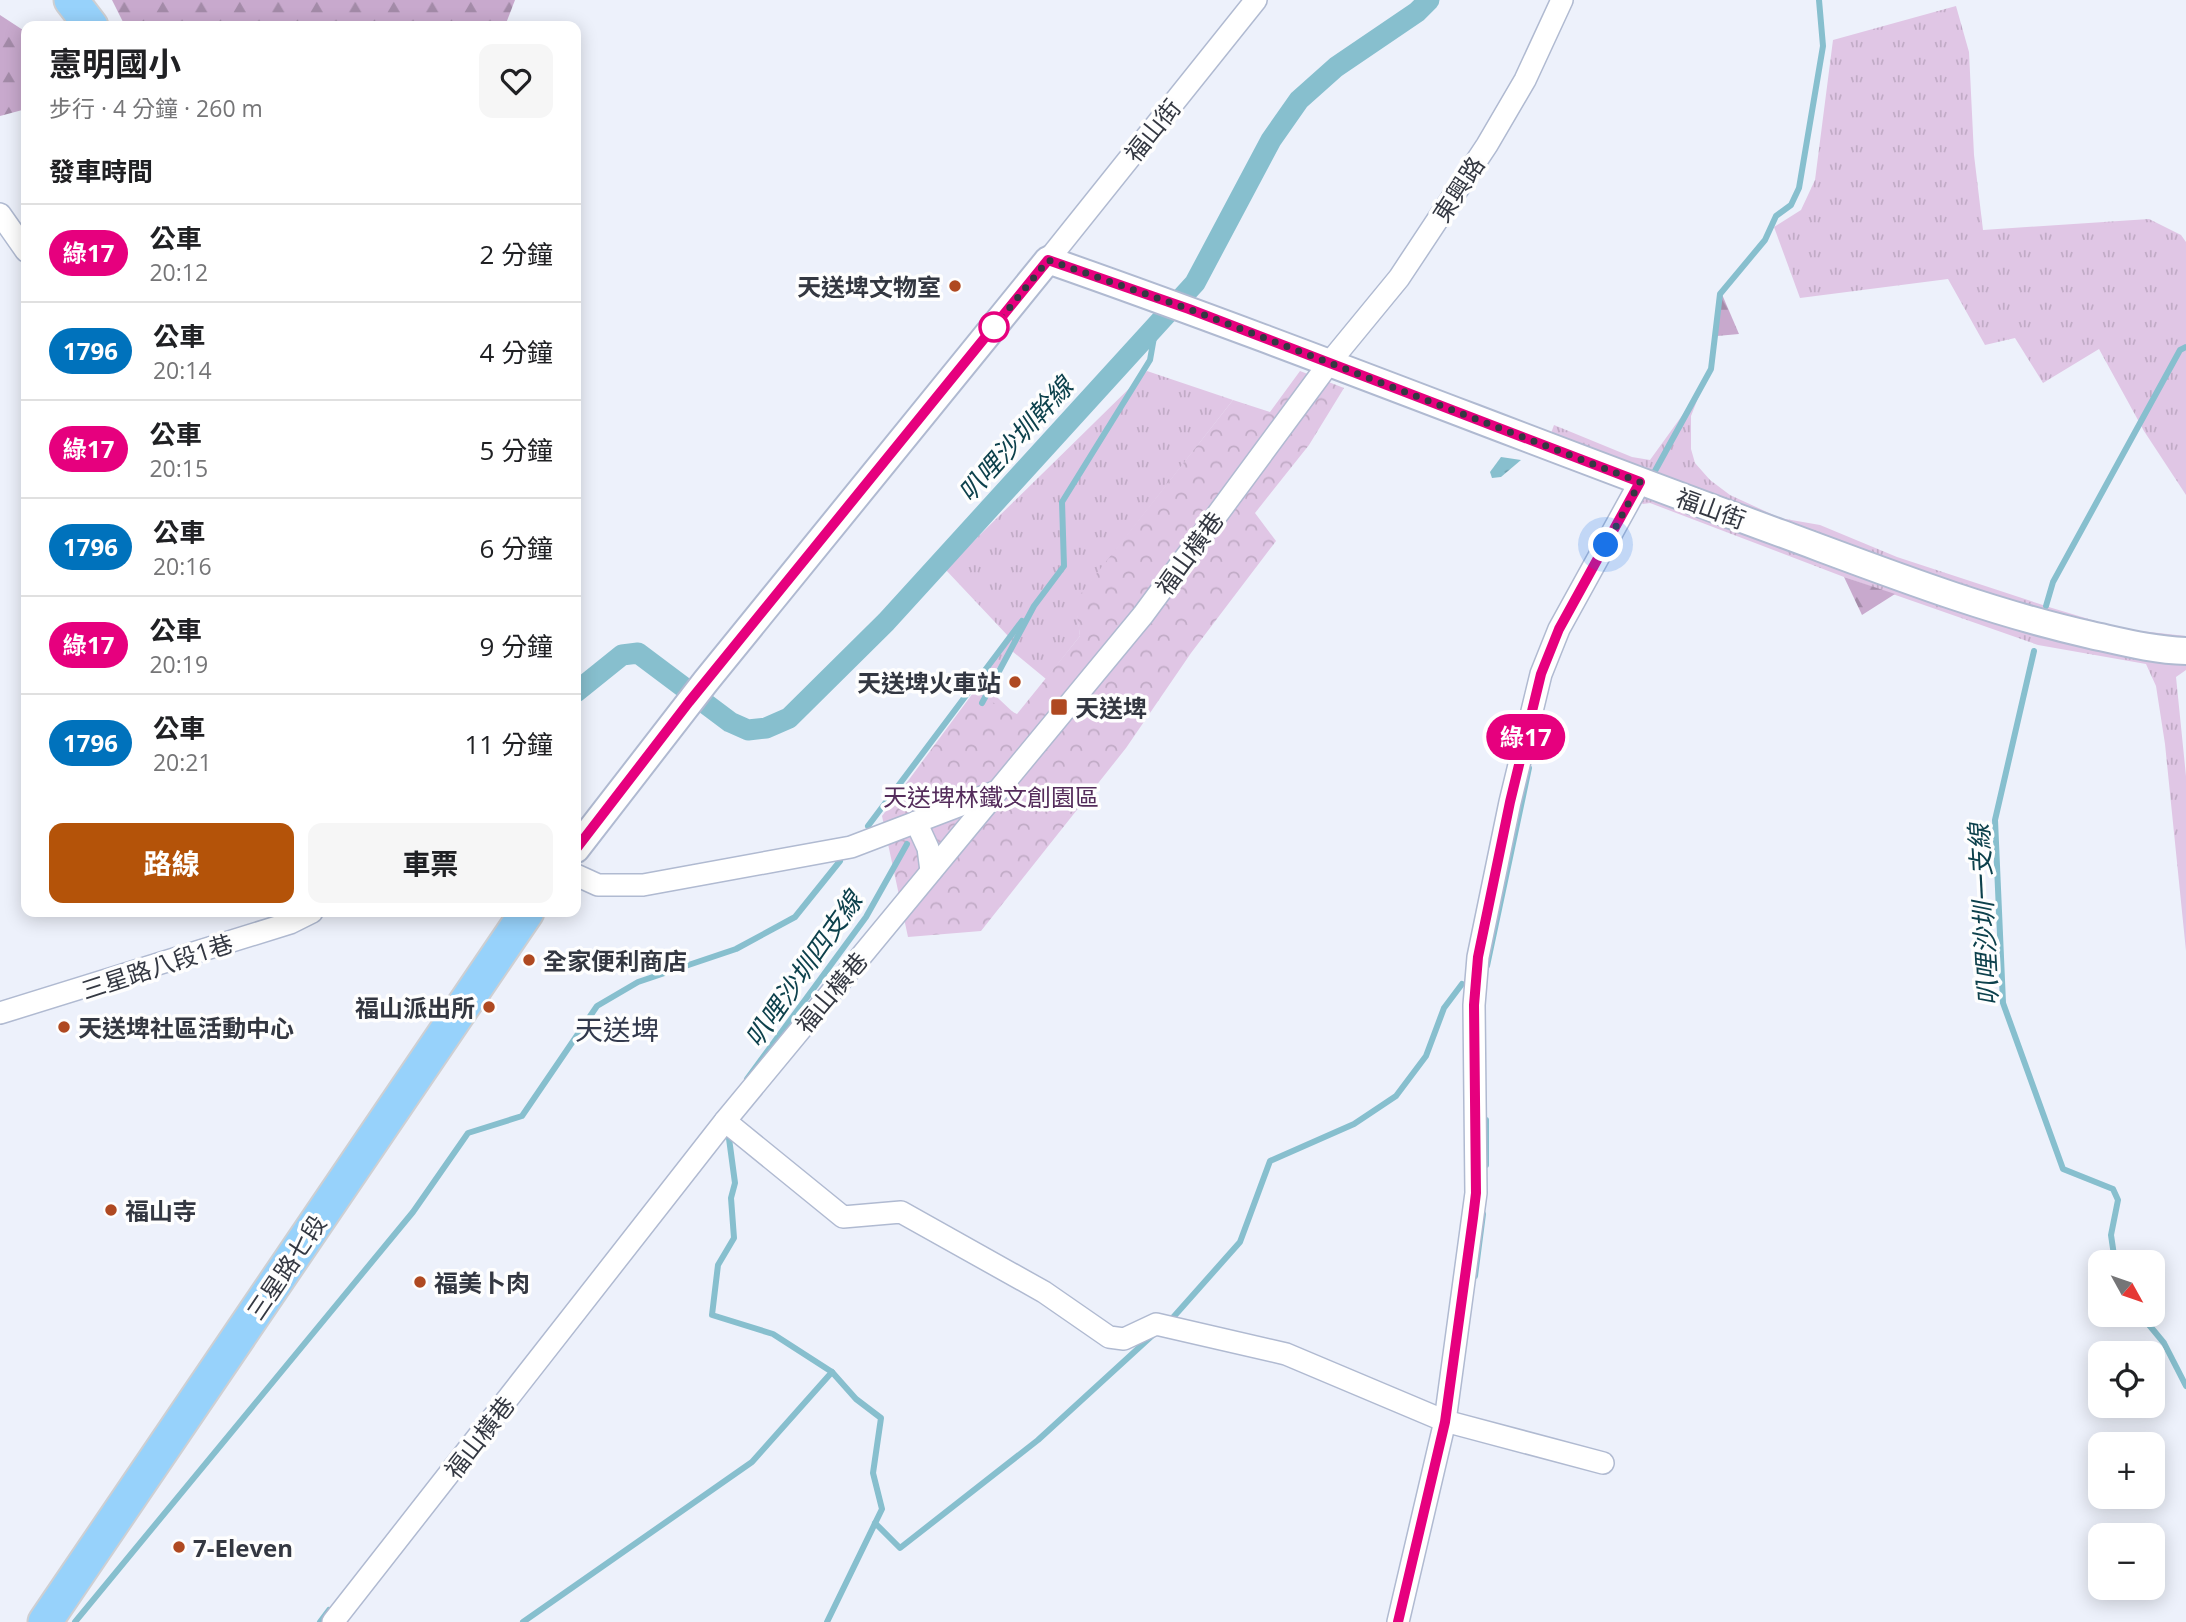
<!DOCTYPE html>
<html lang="zh-TW">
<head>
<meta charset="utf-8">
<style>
  :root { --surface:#fff; --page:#f6f6f6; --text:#202124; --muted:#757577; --line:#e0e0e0; --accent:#b45309 }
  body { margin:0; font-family:"Open Sans","Noto Sans TC",sans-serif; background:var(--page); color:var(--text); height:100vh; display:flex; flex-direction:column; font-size:26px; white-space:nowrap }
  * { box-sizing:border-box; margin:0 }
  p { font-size:23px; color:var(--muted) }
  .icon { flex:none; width:38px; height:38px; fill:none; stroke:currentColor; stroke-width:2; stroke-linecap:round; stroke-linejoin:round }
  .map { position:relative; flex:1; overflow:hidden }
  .side { position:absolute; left:21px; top:21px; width:560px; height:896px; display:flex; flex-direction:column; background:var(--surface); border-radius:14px; box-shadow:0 4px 18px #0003 }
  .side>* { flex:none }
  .badge { padding:0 14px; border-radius:23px; font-size:24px; line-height:46px }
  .needle { width:46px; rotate:130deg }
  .controls { position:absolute; left:2088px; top:1250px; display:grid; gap:14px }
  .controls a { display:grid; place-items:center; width:77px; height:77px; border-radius:14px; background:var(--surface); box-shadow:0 4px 18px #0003; font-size:35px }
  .you { position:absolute; width:35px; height:35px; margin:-18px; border:5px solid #fff; border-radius:50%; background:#1a73e8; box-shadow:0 0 0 10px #1a73e833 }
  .map>.badge { position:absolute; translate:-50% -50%; box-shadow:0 0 0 4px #fff }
  h2 { padding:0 28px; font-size:26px; line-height:63px }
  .round { display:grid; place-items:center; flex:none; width:74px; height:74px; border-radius:14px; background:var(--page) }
  .head { display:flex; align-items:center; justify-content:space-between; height:119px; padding:0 28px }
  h1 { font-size:33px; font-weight:700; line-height:52px }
  .primary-button { display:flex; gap:14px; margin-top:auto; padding:14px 28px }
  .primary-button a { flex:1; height:80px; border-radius:14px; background:var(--accent); color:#fff; font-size:28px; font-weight:700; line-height:80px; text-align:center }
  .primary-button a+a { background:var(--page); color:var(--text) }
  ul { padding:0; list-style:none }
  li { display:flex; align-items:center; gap:21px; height:98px; padding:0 28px; border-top:2px solid var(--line) }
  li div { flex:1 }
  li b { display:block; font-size:26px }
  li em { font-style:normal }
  li .badge { min-width:77px; font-weight:700; text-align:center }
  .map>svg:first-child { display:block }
  .grass { fill:url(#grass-tufts) }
  .forest { fill:url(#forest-firs) }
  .park { fill:url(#park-crowns) }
  .water { fill:url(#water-ripples) }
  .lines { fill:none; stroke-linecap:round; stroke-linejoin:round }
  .stream { stroke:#87bfce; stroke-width:6 }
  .canal { stroke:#87bfce; stroke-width:21 }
  .minor-casing { stroke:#b0bad1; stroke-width:24 }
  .tertiary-casing { stroke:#b0bad1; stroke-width:30 }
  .primary-casing { stroke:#cecfd2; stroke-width:37 }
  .minor { stroke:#fff; stroke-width:21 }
  .tertiary { stroke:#fff; stroke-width:26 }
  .primary { stroke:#97d2fb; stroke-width:33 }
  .line-casing { stroke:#fff; stroke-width:16 }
  .line { stroke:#e6007e; stroke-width:10 }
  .walk { stroke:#343842; stroke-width:7; stroke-dasharray:0 12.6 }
  .poi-dot { fill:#af4921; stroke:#fefefe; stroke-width:2.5 }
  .stop-dot { fill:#fff; stroke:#e6007e; stroke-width:3.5 }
  .labels { text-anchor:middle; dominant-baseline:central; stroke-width:7; stroke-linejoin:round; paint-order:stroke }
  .street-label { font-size:24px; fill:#343842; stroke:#fefefe }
  .poi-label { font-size:24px; font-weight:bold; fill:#343842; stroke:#fefefe; text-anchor:start }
  .park-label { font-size:24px; fill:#542c5b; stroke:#fefefe }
  .water-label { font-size:26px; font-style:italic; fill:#0d414c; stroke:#fefefe }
  .quarter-label { font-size:28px; fill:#32394c; stroke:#fefefe }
</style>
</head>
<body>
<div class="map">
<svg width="2186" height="1622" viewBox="0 0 2186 1622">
  <defs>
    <pattern id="grass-tufts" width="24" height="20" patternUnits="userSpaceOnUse" patternTransform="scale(1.75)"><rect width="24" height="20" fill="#e0c6e5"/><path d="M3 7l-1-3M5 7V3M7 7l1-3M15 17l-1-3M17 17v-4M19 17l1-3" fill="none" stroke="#c1abc6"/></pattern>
    <pattern id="forest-firs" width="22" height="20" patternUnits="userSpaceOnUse" patternTransform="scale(1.75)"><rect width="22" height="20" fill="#c8a9cd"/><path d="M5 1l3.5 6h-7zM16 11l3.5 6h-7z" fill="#a38ba8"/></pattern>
    <pattern id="park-crowns" width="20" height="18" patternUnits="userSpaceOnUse" patternTransform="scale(1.75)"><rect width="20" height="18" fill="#e0c6e5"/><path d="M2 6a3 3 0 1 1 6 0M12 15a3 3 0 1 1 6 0" fill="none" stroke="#c1abc6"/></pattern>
    <pattern id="water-ripples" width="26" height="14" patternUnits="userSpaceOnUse" patternTransform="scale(1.75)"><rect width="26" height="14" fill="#87bfce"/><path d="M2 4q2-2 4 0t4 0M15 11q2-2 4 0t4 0" fill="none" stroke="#6f9ca9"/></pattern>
  </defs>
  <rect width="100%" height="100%" fill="#edf1fb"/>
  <g class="grass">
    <polygon points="1956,6 1969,52 1974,155 1983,230 2149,219 2181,235 2186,242 2186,495 2144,431 2099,349 2043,383 2015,338 1985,345 1948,279 1800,298 1774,227 1801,210 1815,180 1833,40"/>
    <polygon points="1147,371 1233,400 1076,601 1080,636 1046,679 1012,651 983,684 1016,715 973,693 1009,637 945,569"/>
    <polygon points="1702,388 1691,416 1691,449 1695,463 1710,480 1730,495 1780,518 1820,525 1897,557 2052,608 2122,629 2186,636 2186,670 2176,677 2186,776 2186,951 2165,744 2156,686 2146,664 2038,645 1844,577 1650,503 1643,504 1623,495 1625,489 1543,455 1554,425 1632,457 1650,460"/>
  </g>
  <g class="forest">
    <polygon points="112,0 515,0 505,26 125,26"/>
    <polygon points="0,15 26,32 26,109 0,116"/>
    <polygon points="1721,292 1739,334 1717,336"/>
    <polygon points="1844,577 1895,594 1862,615"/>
  </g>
  <polygon class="park" points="1300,371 1344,388 1309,445 1255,513 1276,541 1191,653 1126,748 981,931 908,937 882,816 973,693 1017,714 1080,636 1075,601 1233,400 1270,412"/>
  <polygon class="water" points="1501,457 1521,460 1501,477 1492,478 1490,472"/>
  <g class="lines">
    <g class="stream">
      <polyline points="1650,480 1711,369 1720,294 1765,240 1776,216 1791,205 1799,188 1823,46 1819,0"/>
      <polyline points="2046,606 2053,582 2180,350 2186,347"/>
      <polyline points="2034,651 1995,820 2003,1003 2063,1169 2113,1189 2118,1200 2111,1235 2115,1262"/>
      <polyline points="982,703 1034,606 1064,566 1062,502 1150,360 1156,326"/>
      <polyline points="868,826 1022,621"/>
      <polyline points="1487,966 1529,768"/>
      <polyline points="747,1079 866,917 907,844"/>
      <polyline points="1486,1120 1486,1165"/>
      <polyline points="1475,1276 1483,1214"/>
      <polyline points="2140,1314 2164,1343 2186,1386"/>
      <polyline points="1169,1322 1240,1242 1270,1161 1354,1124 1396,1096 1426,1056 1444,1008 1462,984"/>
      <polyline points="875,1523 900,1548 1038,1440 1155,1333"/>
      <polyline points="75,1622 413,1212 468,1133 522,1116 597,1006 638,982 736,949 795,917 840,861"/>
      <polyline points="320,1622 329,1610"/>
      <polyline points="523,1622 752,1462 832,1372 773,1334 712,1315 718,1265 734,1238 731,1198 735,1183 728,1131"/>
      <polyline points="827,1622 882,1509 873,1473 881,1418 856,1399 832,1372"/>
    </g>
    <polyline class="canal" points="576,692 622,655 638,653 730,722 748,730 766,728 789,718 886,622 1195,283 1271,140 1299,100 1336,67 1417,12 1429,0"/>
    <defs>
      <g id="minor">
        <polyline points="0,214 26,251"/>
        <polyline points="1048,260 1256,0"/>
        <polyline points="916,822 928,848 931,871"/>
        <polyline points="576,875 598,885 643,885 851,847 995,792"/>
        <polyline points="0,1013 290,923 312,912"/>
        <polyline points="725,1121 843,1217 901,1212 1044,1292 1109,1337 1124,1339 1156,1324 1286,1354 1445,1421 1603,1463"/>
        <polyline points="333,1622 725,1121 1143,615 1330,362 1399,278 1487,145 1525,80 1562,0"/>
        <polyline points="1398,1622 1445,1421 1476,1193 1474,1005 1478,957 1510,802 1541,674 1559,629 1640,482"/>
      </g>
      <path id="tertiary" d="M576 849 706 681 1048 260C1294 346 1536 444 1780 533 1883 571 1984 611 2091 635 2123 642 2153 650 2186 651"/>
      <g id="primary">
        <polyline points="71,0 91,26"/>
        <polyline points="45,1622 527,912"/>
      </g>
    </defs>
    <use href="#minor" class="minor-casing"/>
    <use href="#tertiary" class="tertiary-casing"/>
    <use href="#primary" class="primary-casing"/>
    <use href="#minor" class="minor"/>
    <use href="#tertiary" class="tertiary"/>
    <use href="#primary" class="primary"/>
  </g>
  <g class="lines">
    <defs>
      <polyline id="line" points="576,849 689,702 1048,260 1189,309 1640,482 1559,629 1541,674 1510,802 1478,957 1474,1005 1476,1193 1473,1218 1445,1422 1398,1622"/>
    </defs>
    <use href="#line" class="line-casing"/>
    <use href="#line" class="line"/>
    <polyline class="walk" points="994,327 1048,260 1189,309 1640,482 1606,545"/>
  </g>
  <g class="poi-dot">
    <circle cx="955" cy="286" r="7"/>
    <circle cx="1015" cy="682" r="7"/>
    <rect x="1050" y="698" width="18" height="18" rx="3.5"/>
    <circle cx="529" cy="960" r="7"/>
    <circle cx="489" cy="1007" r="7"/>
    <circle cx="64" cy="1027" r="7"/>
    <circle cx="111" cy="1210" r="7"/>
    <circle cx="420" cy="1282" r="7"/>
    <circle cx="179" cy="1547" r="7"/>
  </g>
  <circle class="stop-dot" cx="994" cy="327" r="14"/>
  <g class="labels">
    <g class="street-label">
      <text transform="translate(1152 130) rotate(-51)">福山街</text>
      <text transform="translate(1458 189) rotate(-57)">東興路</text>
      <text transform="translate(1711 508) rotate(20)">福山街</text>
      <text transform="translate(1189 553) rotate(-54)">福山橫巷</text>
      <text transform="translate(157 966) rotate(-18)">三星路八段1巷</text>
      <text transform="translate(831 992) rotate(-50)">福山橫巷</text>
      <text transform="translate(286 1267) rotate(-56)">三星路七段</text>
      <text transform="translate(479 1437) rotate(-52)">福山橫巷</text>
    </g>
    <g class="poi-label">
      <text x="941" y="286" text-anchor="end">天送埤文物室</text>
      <text x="1001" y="682" text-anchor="end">天送埤火車站</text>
      <text x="1075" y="707">天送埤</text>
      <text x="543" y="960">全家便利商店</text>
      <text x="475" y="1007" text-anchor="end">福山派出所</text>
      <text x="78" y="1027">天送埤社區活動中心</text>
      <text x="125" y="1210">福山寺</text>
      <text x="434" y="1282">福美卜肉</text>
      <text x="193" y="1547">7-Eleven</text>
    </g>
    <g class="park-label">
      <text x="991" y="796">天送埤林鐵文創園區</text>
    </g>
    <g class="water-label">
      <text transform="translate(1015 439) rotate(-48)">叭哩沙圳幹線</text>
      <text transform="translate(1983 915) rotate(-93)">叭哩沙圳一支線</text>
      <text transform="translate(803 969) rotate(-55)">叭哩沙圳四支線</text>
    </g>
    <g class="quarter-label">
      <text x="617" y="1029">天送埤</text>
    </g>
  </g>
</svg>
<div class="controls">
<a><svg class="needle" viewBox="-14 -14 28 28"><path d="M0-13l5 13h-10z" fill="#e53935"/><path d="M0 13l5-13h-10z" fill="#757577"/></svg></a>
<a><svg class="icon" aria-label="locate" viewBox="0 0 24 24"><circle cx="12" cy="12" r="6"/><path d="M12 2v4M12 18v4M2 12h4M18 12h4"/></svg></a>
<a>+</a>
<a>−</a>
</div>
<div class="you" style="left:1606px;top:545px"></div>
<b class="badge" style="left:1526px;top:737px;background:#e6007e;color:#fff">綠17</b>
<section class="side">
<div class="head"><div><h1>憲明國小</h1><p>步行 · 4 分鐘 · 260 m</p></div><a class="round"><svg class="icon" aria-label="heart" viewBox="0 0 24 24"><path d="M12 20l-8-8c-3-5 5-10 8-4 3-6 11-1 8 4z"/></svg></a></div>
<h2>發車時間</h2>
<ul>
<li><span class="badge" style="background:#e6007e;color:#fff">綠17</span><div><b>公車</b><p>20:12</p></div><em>2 分鐘</em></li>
<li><span class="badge" style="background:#0072bc;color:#fff">1796</span><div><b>公車</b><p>20:14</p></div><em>4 分鐘</em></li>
<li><span class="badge" style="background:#e6007e;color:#fff">綠17</span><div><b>公車</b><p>20:15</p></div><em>5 分鐘</em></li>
<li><span class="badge" style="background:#0072bc;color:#fff">1796</span><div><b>公車</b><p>20:16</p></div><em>6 分鐘</em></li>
<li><span class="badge" style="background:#e6007e;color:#fff">綠17</span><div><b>公車</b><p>20:19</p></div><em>9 分鐘</em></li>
<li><span class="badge" style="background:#0072bc;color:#fff">1796</span><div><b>公車</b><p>20:21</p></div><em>11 分鐘</em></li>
</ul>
<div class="primary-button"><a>路線</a><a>車票</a></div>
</section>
</div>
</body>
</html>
